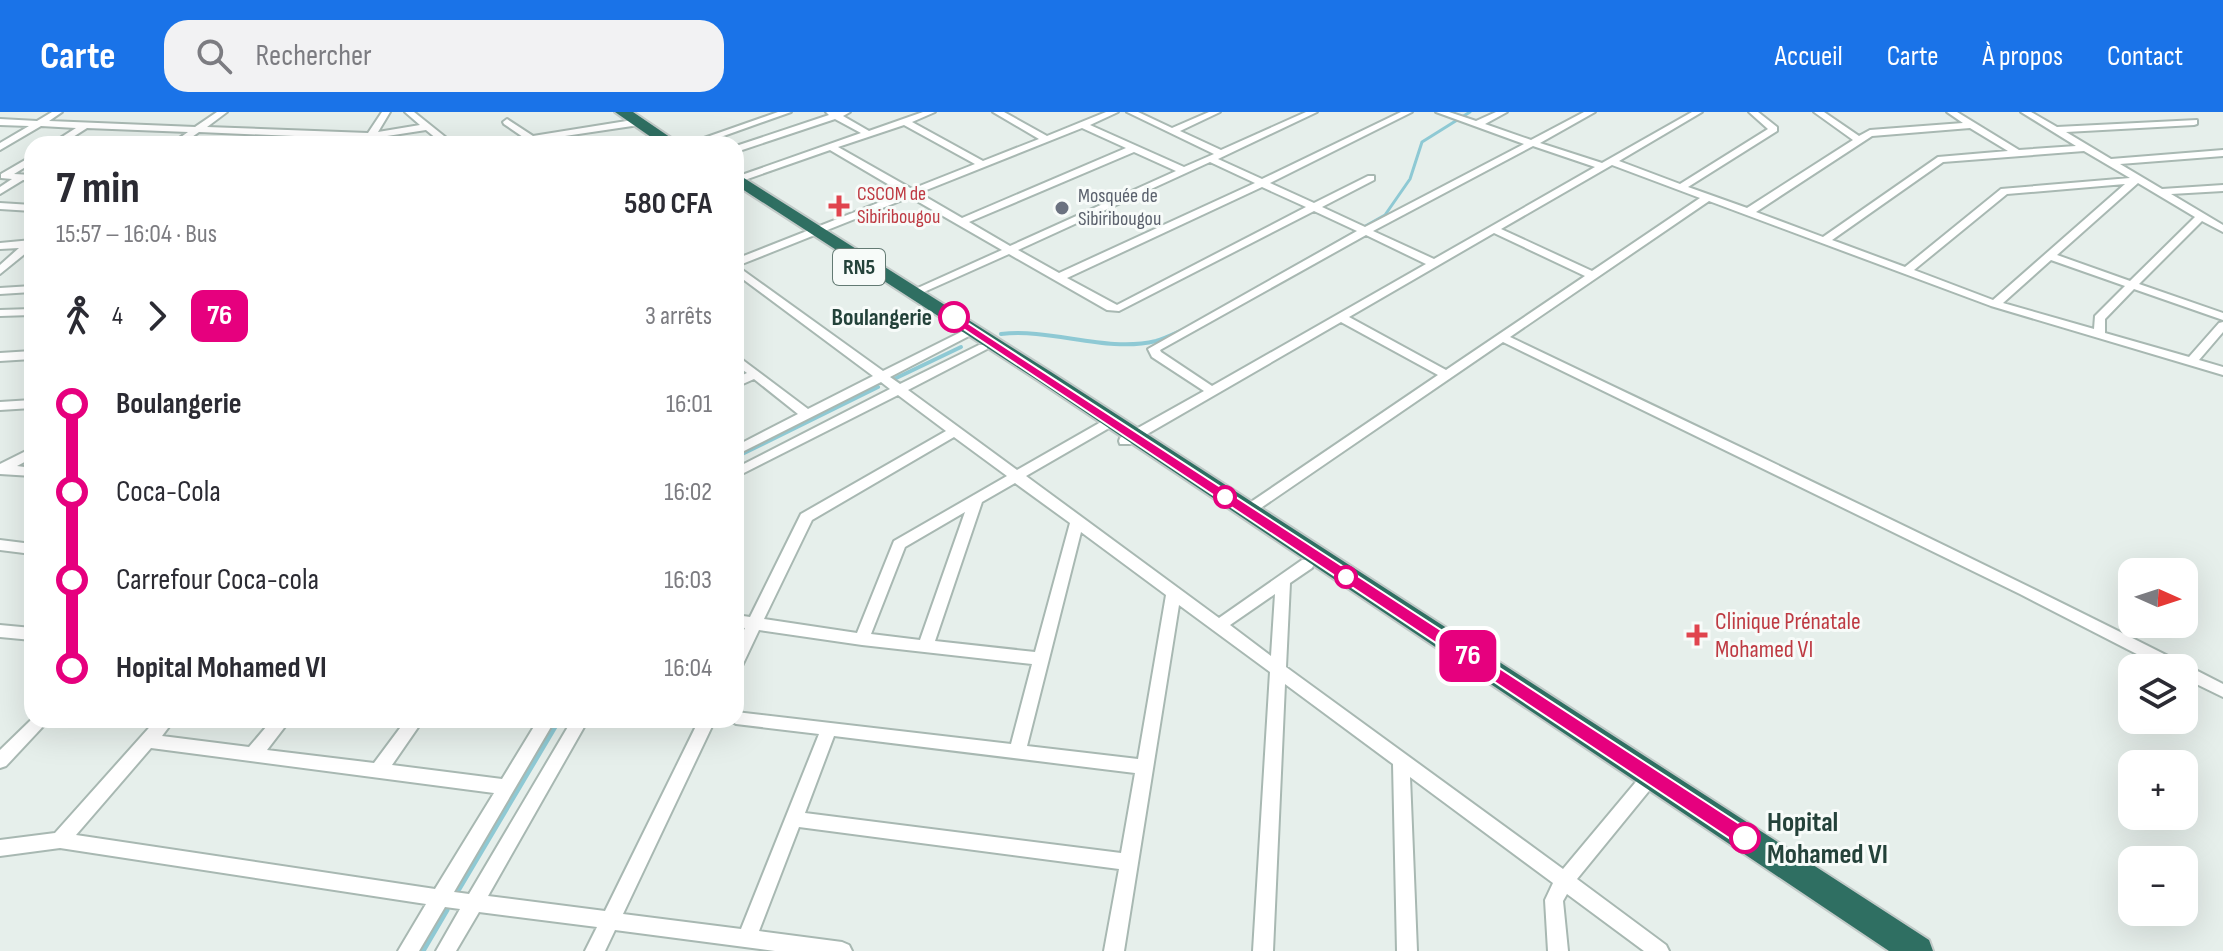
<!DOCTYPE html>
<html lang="fr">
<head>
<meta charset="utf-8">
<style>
  :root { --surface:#fff; --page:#f2f2f3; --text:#2b2b33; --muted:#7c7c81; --accent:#1a73e8 }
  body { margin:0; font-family:"Sofia Sans Condensed",sans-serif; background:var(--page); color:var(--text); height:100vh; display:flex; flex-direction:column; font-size:30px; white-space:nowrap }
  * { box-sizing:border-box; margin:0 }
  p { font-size:26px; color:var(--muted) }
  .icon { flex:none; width:44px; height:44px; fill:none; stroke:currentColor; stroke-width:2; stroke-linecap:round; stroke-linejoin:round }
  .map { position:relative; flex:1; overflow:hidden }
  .side { position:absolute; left:24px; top:24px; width:720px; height:592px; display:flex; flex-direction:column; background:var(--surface); border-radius:24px; box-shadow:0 8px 32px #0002 }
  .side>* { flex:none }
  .badge { padding:0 16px; border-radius:12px; font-size:28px; line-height:52px }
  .needle { width:52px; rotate:93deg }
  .fabs { position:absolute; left:2118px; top:446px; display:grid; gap:16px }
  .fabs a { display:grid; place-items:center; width:80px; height:80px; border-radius:16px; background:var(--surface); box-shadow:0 8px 32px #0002; font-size:40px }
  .map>.badge { position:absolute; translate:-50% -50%; box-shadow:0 0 0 4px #fff }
  .legs { display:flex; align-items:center; gap:12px; height:88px; padding:0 32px; font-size:26px }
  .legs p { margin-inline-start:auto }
  .overview { display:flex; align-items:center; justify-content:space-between; height:136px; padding:0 32px }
  h1 { font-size:44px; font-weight:700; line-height:60px }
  ul { padding:0 32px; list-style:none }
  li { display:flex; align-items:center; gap:28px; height:88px; font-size:30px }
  li i { display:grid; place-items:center; width:12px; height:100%; margin:0 10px; background:currentColor }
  li i::after { content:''; width:20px; height:20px; margin:-10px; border:6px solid; border-radius:50%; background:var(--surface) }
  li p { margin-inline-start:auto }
  li:first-child i { background:linear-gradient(#0000 50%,currentColor 0) }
  li:last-child i { background:linear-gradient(currentColor 50%,#0000 0) }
  header { display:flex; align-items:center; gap:48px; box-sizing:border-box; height:112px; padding:0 40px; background:var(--accent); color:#fff }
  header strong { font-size:38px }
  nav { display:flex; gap:44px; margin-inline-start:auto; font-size:28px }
  .search { width:560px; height:72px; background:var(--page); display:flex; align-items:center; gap:20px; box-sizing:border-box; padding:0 28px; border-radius:24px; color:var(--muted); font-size:30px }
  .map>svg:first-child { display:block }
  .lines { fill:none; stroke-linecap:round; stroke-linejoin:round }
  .stream-far2 { stroke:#8ec9d4; stroke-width:3 }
  .stream-far1 { stroke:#8ec9d4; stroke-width:4 }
  .stream { stroke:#8ec9d4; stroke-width:5 }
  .street-casing { stroke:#a8b8b2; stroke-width:4 }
  .highway-casing { stroke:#c2cac8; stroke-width:4 }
  .street { fill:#fff; fill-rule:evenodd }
  .highway { fill:#2f6f62; fill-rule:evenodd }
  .line-1 { fill:#e6007e; stroke:#fff; stroke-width:2 }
  .health-dot { fill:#e0444e; stroke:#f7fbf9; stroke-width:3 }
  .worship-dot { fill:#6b7280; stroke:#f7fbf9; stroke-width:3 }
  .stop-1-dot { fill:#fff; stroke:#e6007e; stroke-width:4 }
  .labels { text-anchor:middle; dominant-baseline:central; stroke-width:6; stroke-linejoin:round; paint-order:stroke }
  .far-health-label { font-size:20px; fill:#be3a42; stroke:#f7fbf9; text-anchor:start }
  .far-worship-label { font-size:20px; fill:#5b616d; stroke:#f7fbf9; text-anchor:start }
  .shield { fill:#f7fbf9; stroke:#637a73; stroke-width:2 }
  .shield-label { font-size:22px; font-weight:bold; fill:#24423a }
  .stop-label { font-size:24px; font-weight:bold; fill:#24423a; stroke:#f7fbf9; text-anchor:end }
  .health-label { font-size:24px; fill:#be3a42; stroke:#f7fbf9; text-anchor:start }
  .near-stop-label { font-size:28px; font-weight:bold; fill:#24423a; stroke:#f7fbf9; text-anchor:start }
</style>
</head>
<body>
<header>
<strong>Carte</strong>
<div class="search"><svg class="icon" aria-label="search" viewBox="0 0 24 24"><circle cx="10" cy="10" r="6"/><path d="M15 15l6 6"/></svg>Rechercher</div>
<nav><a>Accueil</a><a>Carte</a><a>À propos</a><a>Contact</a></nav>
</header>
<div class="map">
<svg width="2223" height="839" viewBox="0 0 2223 839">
  <rect width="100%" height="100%" fill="#e6efeb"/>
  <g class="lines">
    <polyline class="stream-far2" points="1279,163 1385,103 1410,67 1422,30 1470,0"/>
    <g class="stream-far1">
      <path d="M1001 222C1052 216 1106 241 1156 229 1166 226 1175 221 1185 217"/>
      <polyline points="892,268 961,235"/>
      <polyline points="736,345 878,275"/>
    </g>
    <g class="stream">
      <polyline points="459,777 559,608"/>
      <polyline points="423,839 447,798"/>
    </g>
    <defs>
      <g id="street">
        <polygon points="52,0 62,0 49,9 195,15 217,0 227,0 207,15 368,21 382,0 390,0 378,20 420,13 405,0 414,0 454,32 443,32 426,18 374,26 369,30 365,27 199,20 182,32 171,32 188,20 87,16 62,32 51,32 76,16 41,14 0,38 0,31 29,14 0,13 0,7 37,9"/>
        <polygon points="778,0 791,0 701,32 687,32"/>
        <path d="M826 0H850L843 4 869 19 923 0H935L912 10 983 49 1039 27 993 0H1004L1047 24 1106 0H1118L1090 13 1184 55 1214 42 1127 0H1138L1172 16 1209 0H1220L1180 19 1221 38 1306 0H1317L1218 47 1262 67 1401 0H1412L1270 71 1314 91 1368 64H1374V68L1322 95 1365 115 1524 32 1436 0H1449L1476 9 1496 0H1507L1485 12 1531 28 1584 0H1595L1540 31 1602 51 1692 0H1702L1619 49 1680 72 1768 17 1749 0H1758L1777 15V19L1688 75 1747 96 1853 28 1814 0H1824L1859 24 1870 18 1963 11 1947 0H1957L2019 38 2076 34 2021 0H2031L2057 15 2197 8V12L2194 13 2066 20 2111 47 2223 38V44L2120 52 2162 77 2223 73V79L2171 82 2223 113V120L2202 109 2139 172 2223 201V208L2134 177 2105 207V221L2189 245 2219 211 2223 210V220L2199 248 2223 255V263L1991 194 1709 89 1510 225C1748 339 1988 452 2223 572V585L2184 566V556H2164L2020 482 1503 230 1252 402H1242L1240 399 1242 396 1438 263 1341 210 1130 332H1120L1119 329 1120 326 1204 279 1152 245 1148 237 1357 119 1314 99 1119 199 1107 198 1009 142 915 184 909 181 911 179 1002 138 910 85 737 154 883 259 961 220H969V224L890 265 900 272 979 233H987V237L908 278 1017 358 1108 306H1116L1118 309 1116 312 1026 364 1219 506 1302 448H1312L1314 452 1312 456 1290 471 1286 555 1563 757 1645 659 1651 657 1657 659 1660 664 1657 669 1577 767 1666 833 1669 839H1644L1567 782 1563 789 1568 839H1548L1545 788 1553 771 1410 665 1417 839H1397L1393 652 1285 572 1273 839H1253L1270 560 1179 493 1124 839H1104L1119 757 799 715 759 819 842 830 849 833 852 839H775L615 818 605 839H585L597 815 479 800 456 839H436L460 797 445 795 419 839H398L426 792 60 736 0 744V728L55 721 156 608H174L162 624 249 635 272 608H290L267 638 374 651 406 608H423L392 653 502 667 538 608H555L454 780 469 782 572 608H588L488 784 605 799 699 608H715L623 802 741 817 819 622 736 612 729 608H736V600L1011 632 1032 552 862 533 759 518 742 554 736 556V534L745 516 736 515V503L750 505 801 402 946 319 898 283 736 365V356L890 277 881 270 736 343V334L798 302 754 267 736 275V266L747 261 736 253V243L808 297 873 264 736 162V147L903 81 830 38 736 71V65L861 21 835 7 736 40V34L829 3ZM904 13 975 52 912 77 838 35ZM1082 16 1126 36 962 106 919 81ZM1970 16 2008 39 1938 45 1823 125 1756 100 1872 24ZM1533 34 1595 55 1434 147 1373 119ZM2084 39 2130 66 2001 77 1905 155 1832 128 1943 50ZM1134 40 1176 59 1010 134 969 110ZM1210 50 1255 71 1059 161 1018 138ZM1612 53 1700 86 1592 159 1501 117ZM2138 71 2195 105 2130 169 2057 143ZM2125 72 1993 188 1914 158 2007 82ZM1262 75 1306 95 1117 193 1067 166ZM1494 121 1585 164 1446 258 1349 205ZM1366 123 1426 152 1212 274 1161 240 1160 238ZM2051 148 2125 174 2095 204 2094 217 2003 191ZM954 325 1007 364 894 429 857 521 764 507 812 408ZM1015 371 1070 411 1035 540 935 529 982 390ZM965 400 920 528 871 522 905 435ZM1081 420 1166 483 1138 647 1027 634ZM1275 482 1271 544 1230 513ZM834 624 1135 661 1121 741 805 701ZM151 636 494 681 435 777 76 723Z"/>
        <polygon points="507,7 533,24 639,7 643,10 639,13 538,28 534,32 529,30 492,32 523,25 504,12 503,10"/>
        <polygon points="32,44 32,51 14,62 32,63 32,69 23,68 0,82 0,75 12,67 1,66 1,62"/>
        <polygon points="0,91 32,93 32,99 0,97"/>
        <polygon points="32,128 32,136 0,162 0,153 19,136 0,137 0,131"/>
        <polygon points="32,174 32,180 0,182 0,176"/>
        <polygon points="32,197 32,203 0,204 0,198"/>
        <polygon points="32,239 32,247 0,249 0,241"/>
        <polygon points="32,288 32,296 0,298 0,290"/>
        <polygon points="32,336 32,346 17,354 32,356 32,364 0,362 0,352"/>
        <polygon points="0,428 32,432 32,442 0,438"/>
        <polygon points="0,513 32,516 32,528 0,525"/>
        <polygon points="32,607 49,608 6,654 0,656 0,638"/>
      </g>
      <g id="highway">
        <polygon points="615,0 633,0 680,32 661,32"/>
        <polygon points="736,61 1051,260 1929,828 1933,839 1889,839 1037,268 736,73"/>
      </g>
    </defs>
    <use href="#street" class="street-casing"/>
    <use href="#highway" class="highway-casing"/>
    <use href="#street" class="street"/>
    <use href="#highway" class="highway"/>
  </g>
  <polygon class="line-1" points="954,202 1752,720 1755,726 1752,732 1745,735 1738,732 950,208 950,203"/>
  <g class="health-dot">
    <path d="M835 82h8v8h8v8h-8v8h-8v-8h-8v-8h8z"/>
    <path d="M1693 511h8v8h8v8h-8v8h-8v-8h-8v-8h8z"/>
  </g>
  <circle class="worship-dot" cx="1062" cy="96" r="8"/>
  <g class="stop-1-dot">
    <circle cx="954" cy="205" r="14"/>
    <circle cx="1225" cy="385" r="10"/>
    <circle cx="1346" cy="465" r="10"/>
    <circle cx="1745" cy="726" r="14"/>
  </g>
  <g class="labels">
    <g class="far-health-label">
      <text x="857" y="82">CSCOM de<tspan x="857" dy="23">Sibiribougou</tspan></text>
    </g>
    <g class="far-worship-label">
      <text x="1078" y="84">Mosquée de<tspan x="1078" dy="23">Sibiribougou</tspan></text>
    </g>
    <rect class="shield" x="833" y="137" width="52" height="36" rx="6"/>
    <g class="shield-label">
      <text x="859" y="155">RN5</text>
    </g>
    <g class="stop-label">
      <text x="932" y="205">Boulangerie</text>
    </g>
    <g class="health-label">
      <text x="1715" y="509">Clinique Prénatale<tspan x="1715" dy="28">Mohamed VI</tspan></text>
    </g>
    <g class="near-stop-label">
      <text x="1767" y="710">Hopital<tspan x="1767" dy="32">Mohamed VI</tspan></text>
    </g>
  </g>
</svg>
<div class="fabs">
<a><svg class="needle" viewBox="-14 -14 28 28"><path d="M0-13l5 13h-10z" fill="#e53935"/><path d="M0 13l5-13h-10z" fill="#7c7c81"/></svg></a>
<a><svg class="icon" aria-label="layers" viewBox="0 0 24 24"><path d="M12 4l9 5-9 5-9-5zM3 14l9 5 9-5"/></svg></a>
<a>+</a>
<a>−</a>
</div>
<b class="badge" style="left:1468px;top:544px;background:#e6007e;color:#fff">76</b>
<section class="side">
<div class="overview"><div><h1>7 min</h1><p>15:57 – 16:04 · Bus</p></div><b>580 CFA</b></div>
<div class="legs"><svg class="icon" aria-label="walk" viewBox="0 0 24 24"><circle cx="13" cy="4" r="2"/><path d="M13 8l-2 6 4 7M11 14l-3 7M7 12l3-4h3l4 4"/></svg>4<svg class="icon" aria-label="forward" viewBox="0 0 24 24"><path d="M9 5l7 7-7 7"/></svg><b class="badge" style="background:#e6007e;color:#fff">76</b><p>3 arrêts</p></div>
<ul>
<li><i style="color:#e6007e"></i><b>Boulangerie</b><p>16:01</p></li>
<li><i style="color:#e6007e"></i><span>Coca-Cola</span><p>16:02</p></li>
<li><i style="color:#e6007e"></i><span>Carrefour Coca-cola</span><p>16:03</p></li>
<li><i style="color:#e6007e"></i><b>Hopital Mohamed VI</b><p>16:04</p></li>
</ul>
</section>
</div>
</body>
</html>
